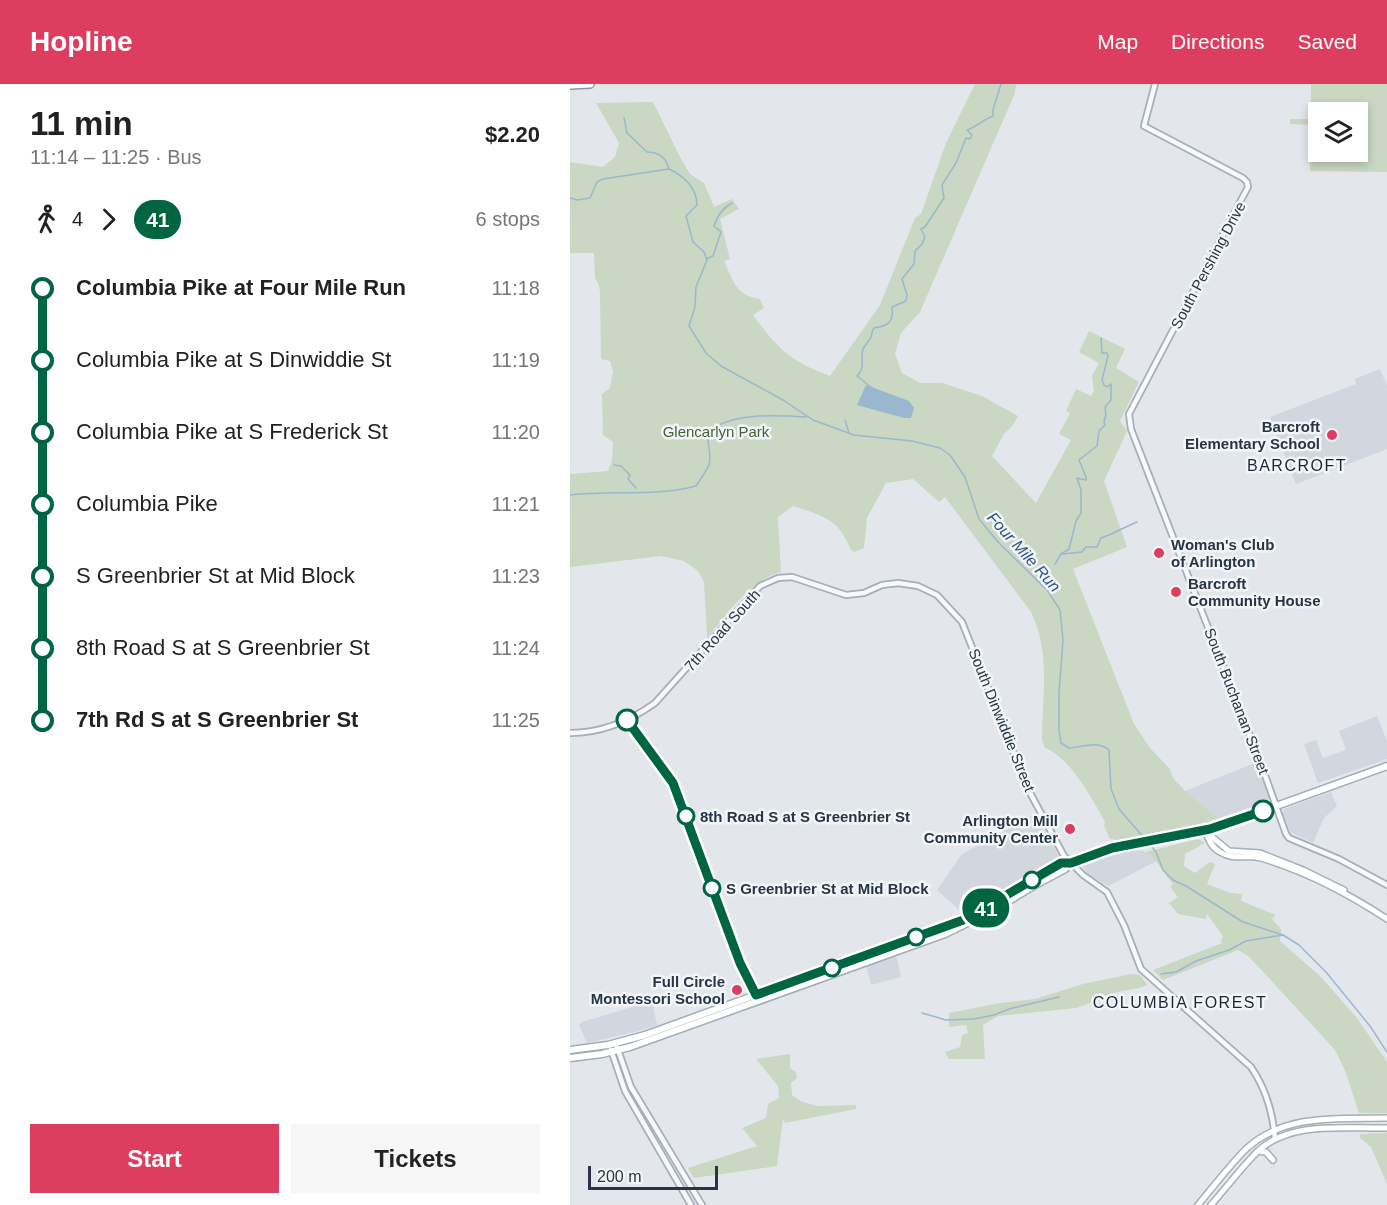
<!DOCTYPE html>
<html lang="en">
<head>
<meta charset="utf-8">
<style>
  :root { --surface:#fff; --page:#f6f6f6; --text:#222; --muted:#767676; --accent:#dd3d5e }
  body { margin:0; font-family:Arial,sans-serif; background:var(--page); color:var(--text); height:100vh; display:flex; flex-direction:column; font-size:22px; white-space:nowrap }
  * { box-sizing:border-box; margin:0 }
  p { font-size:20px; color:var(--muted) }
  .icon { flex:none; width:33px; height:33px; fill:none; stroke:currentColor; stroke-width:2; stroke-linecap:round; stroke-linejoin:round }
  .map { position:relative; flex:1; overflow:hidden }
  .sheet { display:flex; flex-direction:column; background:var(--surface); width:570px }
  .sheet>* { flex:none }
  .badge { padding:0 12px; border-radius:20px; font-size:21px; line-height:39px }
  .controls { position:absolute; left:738px; top:18px; display:grid; gap:12px }
  .controls a { display:grid; place-items:center; width:60px; height:60px; border-radius:0px; background:var(--surface); box-shadow:0 3px 9px #0003; font-size:30px }
  .scale { position:absolute; left:18px; bottom:15px; width:130px; box-sizing:border-box; padding-left:6px; border:3px solid #283547; border-top:0; font-size:16px; line-height:21px; white-space:nowrap; color:#283547; -webkit-text-stroke:4px #f3f6f9; paint-order:stroke }
  .map>.badge { position:absolute; translate:-50% -50%; box-shadow:0 0 0 3px #fff }
  .legs { display:flex; align-items:center; gap:9px; height:66px; padding:0 30px; font-size:20px }
  .legs p { margin-inline-start:auto }
  .headline { display:flex; align-items:center; justify-content:space-between; height:102px; padding:0 30px }
  h1 { font-size:33px; font-weight:700; line-height:45px }
  .action { display:flex; gap:12px; margin-top:auto; padding:12px 30px }
  .action a { flex:1; height:69px; border-radius:0px; background:var(--accent); color:#fff; font-size:24px; font-weight:700; line-height:69px; text-align:center }
  .action a+a { background:var(--page); color:var(--text) }
  ul { padding:0 30px; list-style:none }
  li { display:flex; align-items:center; gap:21px; height:72px; font-size:22px }
  li i { display:grid; place-items:center; width:9px; height:100%; margin:0 8px; background:currentColor }
  li i::after { content:''; width:15px; height:15px; margin:-8px; border:4px solid; border-radius:50%; background:var(--surface) }
  li p { margin-inline-start:auto }
  li:first-child i { background:linear-gradient(#0000 50%,currentColor 0) }
  li:last-child i { background:linear-gradient(currentColor 50%,#0000 0) }
  header { display:flex; align-items:center; gap:36px; box-sizing:border-box; height:84px; padding:0 30px; background:var(--accent); color:#fff }
  header strong { font-size:28px }
  nav { display:flex; gap:33px; margin-inline-start:auto; font-size:21px }
  main { display:flex; flex:1; min-height:0 }
  .map>svg:first-child { display:block }
  .built { fill:#d1d6df }
  .green { fill:#c9d7c3; fill-rule:evenodd }
  .water { fill:#9bb7d0 }
  .lines { fill:none; stroke-linecap:round; stroke-linejoin:round }
  .stream { stroke:#9bb7d0; stroke-width:1.5 }
  .tertiary-casing { stroke:#a7aeb7; stroke-width:8 }
  .secondary-casing { stroke:#a7aeb7; stroke-width:8 }
  .primary-casing { stroke:#a1acb9; stroke-width:9 }
  .trunk-casing { stroke:#8895a5; stroke-width:10 }
  .tertiary { stroke:#f6f8fa; stroke-width:4.5 }
  .secondary { stroke:#fff; stroke-width:5 }
  .primary { stroke:#fff; stroke-width:6 }
  .trunk { stroke:#fff; stroke-width:7 }
  .line-1-casing { stroke:#fff; stroke-width:14 }
  .line-1 { stroke:#006641; stroke-width:9 }
  .poi-dot { fill:#dd3d5e; stroke:#f3f6f9; stroke-width:2 }
  .stop-1-dot { fill:#fff; stroke:#006641; stroke-width:3 }
  .labels { text-anchor:middle; dominant-baseline:central; stroke-width:5; stroke-linejoin:round; paint-order:stroke }
  .street-label { font-size:15px; fill:#283547; stroke:#f3f6f9 }
  .poi-label { font-size:15px; font-weight:bold; fill:#283547; stroke:#f3f6f9; text-anchor:end }
  .park-label { font-size:15px; fill:#406434; stroke:#f3f6f9 }
  .stop-label { font-size:15px; font-weight:bold; fill:#283547; stroke:#f3f6f9; text-anchor:start }
  .neighbourhood-label { font-size:16px; letter-spacing:1.5px; fill:#1b2638; stroke:#f3f6f9 }
  .water-label { font-size:16px; font-style:italic; fill:#2e577f; stroke:#f3f6f9 }
</style>
</head>
<body>
<header>
<strong>Hopline</strong>
<nav><a>Map</a><a>Directions</a><a>Saved</a></nav>
</header>
<main>
<section class="sheet">
<div class="headline"><div><h1>11 min</h1><p>11:14 – 11:25 · Bus</p></div><b>$2.20</b></div>
<div class="legs"><svg class="icon" aria-label="walk" viewBox="0 0 24 24"><circle cx="13" cy="4" r="2"/><path d="M13 8l-2 6 4 7M11 14l-3 7M7 12l3-4h3l4 4"/></svg>4<svg class="icon" aria-label="forward" viewBox="0 0 24 24"><path d="M9 5l7 7-7 7"/></svg><b class="badge" style="background:#006641;color:#fff">41</b><p>6 stops</p></div>
<ul>
<li><i style="color:#006641"></i><b>Columbia Pike at Four Mile Run</b><p>11:18</p></li>
<li><i style="color:#006641"></i><span>Columbia Pike at S Dinwiddie St</span><p>11:19</p></li>
<li><i style="color:#006641"></i><span>Columbia Pike at S Frederick St</span><p>11:20</p></li>
<li><i style="color:#006641"></i><span>Columbia Pike</span><p>11:21</p></li>
<li><i style="color:#006641"></i><span>S Greenbrier St at Mid Block</span><p>11:23</p></li>
<li><i style="color:#006641"></i><span>8th Road S at S Greenbrier St</span><p>11:24</p></li>
<li><i style="color:#006641"></i><b>7th Rd S at S Greenbrier St</b><p>11:25</p></li>
</ul>
<div class="action"><a>Start</a><a>Tickets</a></div>
</section>
<div class="map">
<svg width="817" height="1121" viewBox="0 0 817 1121">
  <rect width="100%" height="100%" fill="#e3e7ec"/>
  <g class="built">
    <polygon points="810,285 817,302 817,365 726,400 700,333 786,300 785,295"/>
    <polygon points="807,632 817,657 817,675 748,699 734,660 746,656 753,674 776,666 769,647"/>
    <polygon points="685,679 698,708 700,715 696,719 650,735 615,707"/>
    <polygon points="761,708 767,722 754,734 743,759 720,748 713,731 714,725"/>
    <polygon points="463,731 467,732 490,775 489,777 395,831 367,806 392,770"/>
    <polygon points="566,765 576,768 587,777 538,802 518,790 513,783 514,781 534,773"/>
    <polygon points="322,872 327,874 331,893 301,901 296,881"/>
    <polygon points="82,917 87,941 65,948 17,959 9,941 12,938"/>
  </g>
  <g class="green">
    <path d="M405 0H446L445 9 350 228 331 249 325 270 332 289 350 299H372L412 312 448 332 443 341 434 350 422 372 466 419 501 356 489 350 500 329 496 327 506 305 521 312 524 307 522 292 529 279 509 268 519 247 555 265 546 284 569 298 550 337 557 347 534 397 557 463 503 485 564 640 580 664 600 685 603 694 615 707 650 735 622 742 548 756 540 755 534 742 535 738C523 716 500 673 475 664L472 656C472 613 481 568 461 528L375 413 369 418 343 395 316 399 297 434 294 464 284 468 281 466C268 434 253 432 223 422L208 433 211 488C179 496 158 530 137 554L134 498 128 487 114 477 91 472 0 483V390L38 387 42 376 43 358 33 351 32 310 40 304 43 288 40 277 31 275 30 208 29 201 25 194 24 169H0V78L33 83 45 73 49 59 26 19 83 18 109 71 120 90 134 99 144 123 162 115 169 125 150 135 160 175 154 177C163 196 166 212 190 215L194 224 183 231C208 265 220 277 260 292L310 221 345 134 351 130 376 59Z"/>
    <path d="M741 0H817V88L740 87 739 41 720 40V35H741ZM748 28H788V68H748Z"/>
    <path d="M628 755 635 759 615 770 614 782 625 789 640 778 645 780 637 800 660 809 672 810 671 817 706 831 702 835 711 845 710 857 751 893 787 934 817 978V1029H789L776 989 765 966 698 893 678 872 668 866 593 896 583 886 652 859 651 856 653 852 637 830 636 835 608 830 599 819 608 813 600 803 603 800C593 789 588 776 576 768Z"/>
    <path d="M561 890 570 891 577 901C568 906 558 905 548 908 533 911 521 920 506 924L428 932 413 941 415 975H379L375 968 390 963 392 951 398 949 396 941 379 943V929L430 919 465 915 513 900Z"/>
    <polygon points="220,970 220,984 226,988 227,994 221,999 222,1011 232,1018 248,1022 286,1021 286,1025 215,1039 213,1035 207,1082 124,1094 118,1084 187,1062 172,1044 196,1034 198,1020 209,1014 208,1002 186,975"/>
    <polygon points="817,1049 817,1100 801,1063 790,1054 790,1050"/>
  </g>
  <polygon class="water" points="296,301 339,317 344,324 341,334 334,334 287,321"/>
  <g class="lines">
    <g class="stream">
      <path d="M54 34 57 49 77 68C88 68 96 73 99 85"/>
      <path d="M0 114 7 116 20 114 27 98 33 95 99 85C114 92 127 104 127 121L116 132 123 158 134 168 137 176 126 203 125 223 119 242 136 269 151 282 213 316 243 336 284 351 342 357 370 364 380 371 395 393 409 435 428 458 477 506 490 526 493 556 489 609V647L491 659 499 664C513 663 527 656 539 666L541 705 549 725 575 755"/>
      <path d="M136 175 143 172 151 148 144 142C147 132 153 124 162 119"/>
      <path d="M302 304 287 292C296 283 290 276 293 265 295 261 299 257 301 253 302 250 302 246 304 244 319 242 324 237 322 223L336 217 337 211 332 195 344 180 345 167 352 160 355 153 351 145 355 143 374 114 372 101 386 79 396 54 400 55 402 51 397 46C405 44 414 35 423 32V26L431 0"/>
      <polyline points="275,336 279,349"/>
      <polyline points="44,381 51,382 60,391 58,395 66,404"/>
      <path d="M0 411C42 406 84 413 126 402 144 376 141 380 137 350 156 328 209 331 236 333"/>
      <path d="M492 470 512 468 516 463H527L531 454C544 450 554 443 567 438"/>
      <polyline points="485,480 491,470 499,465 506,437 511,429 511,406 507,394 516,396 516,393 509,376 527,362 529,347 535,341 534,337 536,331 535,323 541,316 541,300 537,303 534,301 532,296 538,272 537,269 532,269 531,254"/>
      <polyline points="477,505 478,494"/>
      <polyline points="578,758 586,768 593,786 603,796 616,802 673,838 713,851 729,861 756,888 800,942 817,968"/>
      <polyline points="591,890 606,888 626,877 659,866 676,857 713,851"/>
      <polyline points="352,929 376,936 404,935 424,931 439,925 489,913"/>
    </g>
    <defs>
      <g id="tertiary">
        <polyline points="585,0 574,42 673,94 677,98 678,103 559,330 561,345 691,680 716,750 719,754 769,775 817,801"/>
        <path d="M0 649C32 649 60 637 85 619L190 502 208 494 222 493 276 511 294 509 312 501 328 499 348 502 367 511 392 538 458 705 494 772 513 791 537 808 554 841 571 885 681 983C696 1005 703 1029 705 1055"/>
        <polyline points="47,963 61,1003 132,1121"/>
        <polyline points="41,966 55,1007 121,1121"/>
      </g>
      <g id="secondary">
        <path d="M635 745C638 755 641 763 650 768 664 777 677 770 691 774 735 787 779 810 817 835"/>
        <polyline points="640,745 642,753 659,767 690,769 733,786 774,806"/>
        <polyline points="688,1067 696,1068 703,1076"/>
        <path d="M628 1121C644 1102 659 1082 676 1065 715 1029 768 1035 817 1034"/>
        <path d="M641 1121C656 1104 671 1084 687 1068 720 1036 775 1045 817 1044"/>
      </g>
      <g id="primary">
        <polyline points="0,966 38,961 75,951 396,835 491,779 501,779"/>
        <polyline points="0,974 32,970 60,963 375,850 422,827 467,800 495,785 501,779 529,768 659,739 817,682"/>
      </g>
      <polyline id="trunk" points="0,1 20,0"/>
    </defs>
    <use href="#tertiary" class="tertiary-casing"/>
    <use href="#secondary" class="secondary-casing"/>
    <use href="#primary" class="primary-casing"/>
    <use href="#trunk" class="trunk-casing"/>
    <use href="#tertiary" class="tertiary"/>
    <use href="#secondary" class="secondary"/>
    <use href="#primary" class="primary"/>
    <use href="#trunk" class="trunk"/>
  </g>
  <g class="lines">
    <defs>
      <polyline id="line-1" points="57,636 103,699 170,879 186,911 396,835 491,779 501,779 542,764 640,745 693,727"/>
    </defs>
    <use href="#line-1" class="line-1-casing"/>
    <use href="#line-1" class="line-1"/>
  </g>
  <g class="poi-dot">
    <circle cx="762" cy="351" r="6"/>
    <circle cx="589" cy="469" r="6"/>
    <circle cx="606" cy="508" r="6"/>
    <circle cx="500" cy="745" r="6"/>
    <circle cx="167" cy="906" r="6"/>
  </g>
  <g class="stop-1-dot">
    <circle cx="57" cy="636" r="10"/>
    <circle cx="693" cy="727" r="10"/>
    <circle cx="116" cy="732" r="8"/>
    <circle cx="462" cy="796" r="8"/>
    <circle cx="142" cy="804" r="8"/>
    <circle cx="346" cy="853" r="8"/>
    <circle cx="262" cy="884" r="8"/>
  </g>
  <g class="labels">
    <g class="street-label">
      <text transform="translate(638 181) rotate(-62)">South Pershing Drive</text>
      <text transform="translate(152 546) rotate(-48)">7th Road South</text>
      <text transform="translate(667 617) rotate(69)">South Buchanan Street</text>
      <text transform="translate(432 636) rotate(68)">South Dinwiddie Street</text>
    </g>
    <g class="poi-label">
      <text x="750" y="342">Barcroft<tspan x="750" dy="17">Elementary School</tspan></text>
      <text x="601" y="460" text-anchor="start">Woman's Club<tspan x="601" dy="17">of Arlington</tspan></text>
      <text x="618" y="499" text-anchor="start">Barcroft<tspan x="618" dy="17">Community House</tspan></text>
      <text x="488" y="736">Arlington Mill<tspan x="488" dy="17">Community Center</tspan></text>
      <text x="155" y="897">Full Circle<tspan x="155" dy="17">Montessori School</tspan></text>
    </g>
    <g class="park-label">
      <text x="146" y="347">Glencarlyn Park</text>
    </g>
    <g class="stop-label">
      <text x="130" y="732">8th Road S at S Greenbrier St</text>
      <text x="156" y="804">S Greenbrier St at Mid Block</text>
    </g>
    <g class="neighbourhood-label">
      <text x="727" y="381">BARCROFT</text>
      <text x="610" y="918">COLUMBIA FOREST</text>
    </g>
    <g class="water-label">
      <text transform="translate(454 468) rotate(48)">Four Mile Run</text>
    </g>
  </g>
</svg>
<div class="controls">
<a><svg class="icon" aria-label="layers" viewBox="0 0 24 24"><path d="M12 4l9 5-9 5-9-5zM3 14l9 5 9-5"/></svg></a>
</div>
<div class="scale">200 m</div>
<b class="badge" style="left:416px;top:824px;background:#006641;color:#fff">41</b>
</div>
</main>
</body>
</html>
